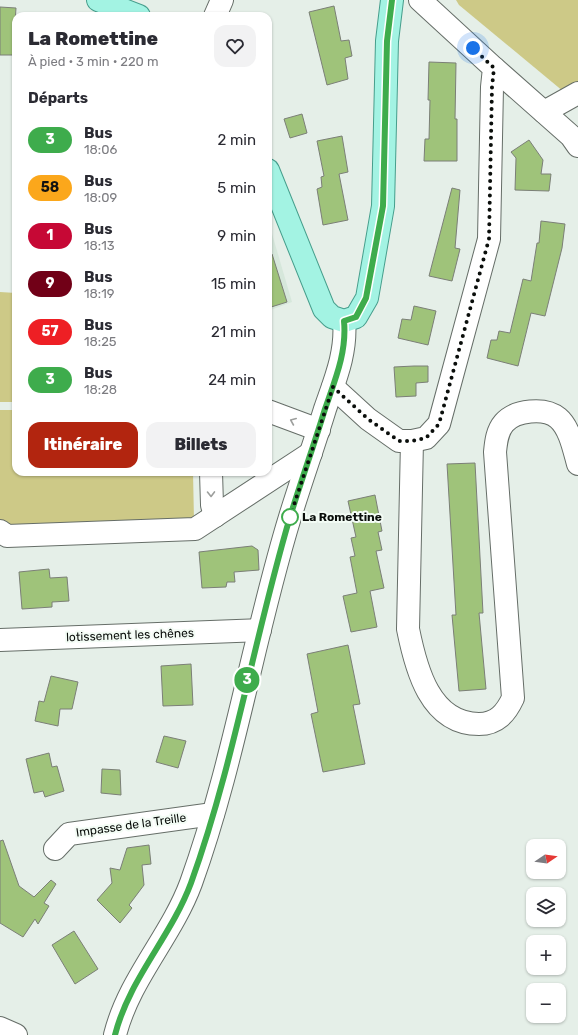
<!DOCTYPE html>
<html lang="fr">
<head>
<meta charset="utf-8">
<style>
  :root { --surface:#fff; --page:#f2f2f3; --text:#2b2b33; --muted:#7c7c81; --accent:#b2250f }
  body { margin:0; font-family:Rubik,sans-serif; background:var(--page); color:var(--text); height:100vh; display:flex; flex-direction:column; font-size:15px; white-space:nowrap }
  * { box-sizing:border-box; margin:0 }
  p { font-size:13px; color:var(--muted) }
  .icon { flex:none; width:22px; height:22px; fill:none; stroke:currentColor; stroke-width:2; stroke-linecap:round; stroke-linejoin:round }
  .map { position:relative; flex:1; overflow:hidden }
  .drawer { position:absolute; left:12px; top:12px; width:260px; height:464px; display:flex; flex-direction:column; background:var(--surface); border-radius:12px; box-shadow:0 1px 3px #0004 }
  .drawer>* { flex:none }
  .badge { padding:0 8px; border-radius:13px; font-size:14px; line-height:26px }
  .needle { width:26px; rotate:77deg }
  .tools { position:absolute; left:526px; top:839px; display:grid; gap:8px }
  .tools a { display:grid; place-items:center; width:40px; height:40px; border-radius:8px; background:var(--surface); box-shadow:0 1px 3px #0004; font-size:20px }
  .you { position:absolute; width:20px; height:20px; margin:-10px; border:3px solid #fff; border-radius:50%; background:#1a73e8; box-shadow:0 0 0 6px #1a73e833 }
  .map>.badge { position:absolute; translate:-50% -50%; box-shadow:0 0 0 2px #fff }
  h2 { padding:0 16px; font-size:15px; line-height:36px }
  .round { display:grid; place-items:center; flex:none; width:42px; height:42px; border-radius:12px; background:var(--page) }
  .headline { display:flex; align-items:center; justify-content:space-between; height:68px; padding:0 16px }
  h1 { font-size:19px; font-weight:800; line-height:30px }
  .action { display:flex; gap:8px; margin-top:auto; padding:8px 16px }
  .action a { flex:1; height:46px; border-radius:12px; background:var(--accent); color:#fff; font-size:16px; font-weight:800; line-height:46px; text-align:center }
  .action a+a { background:var(--page); color:var(--text) }
  ul { padding:0; list-style:none }
  li { display:flex; align-items:center; gap:12px; height:48px; padding:0 16px }
  li div { flex:1 }
  li b { display:block; font-size:15px }
  li em { font-style:normal }
  li .badge { min-width:44px; font-weight:700; text-align:center }
  .map>svg:first-child { display:block }
  .built { fill:#d6e7db }
  .green { fill:#cdc987 }
  .building { fill:#9fc37a; stroke:#7b7f77 }
  .lines { fill:none; stroke-linecap:round; stroke-linejoin:round }
  .minor-casing { stroke:#666e68; stroke-width:24 }
  .major-casing { stroke:#469e8c; stroke-width:24 }
  .minor { stroke:#fff; stroke-width:22 }
  .major { stroke:#a3f3e3; stroke-width:22 }
  .oneway { stroke:#9d9f9d }
  .line-casing { stroke:#fff; stroke-width:9 }
  .line { stroke:#3eac4c; stroke-width:6 }
  .walk { stroke:#0a0e0b; stroke-width:4; stroke-dasharray:0 7.2 }
  .stop-dot { fill:#fff; stroke:#3eac4c; stroke-width:2 }
  .labels { text-anchor:middle; dominant-baseline:central; stroke-width:4; stroke-linejoin:round; paint-order:stroke }
  .stop-label { font-size:12px; font-weight:bold; fill:#0a0e0b; stroke:#f3fcf5; text-anchor:start }
  .street-label { font-size:12px; fill:#0a0e0b; stroke:#f3fcf5 }
</style>
</head>
<body>
<div class="map">
<svg width="578" height="1035" viewBox="0 0 578 1035">
  <rect width="100%" height="100%" fill="#e5efe8"/>
  <polygon class="built" points="268,220 292,302 268,311"/>
  <g class="green">
    <polygon points="456,0 578,0 578,83 564,92 459,5"/>
    <polygon points="0,292 16,293 16,402 0,402"/>
    <polygon points="0,410 16,410 16,472 193,472 194,520 0,525"/>
  </g>
  <g class="building">
    <polygon points="334,6 341,41 349,40 352,56 345,58 348,79 327,85 309,12"/>
    <polygon points="0,7 16,8 13,55 0,55"/>
    <polygon points="429,62 456,63 455,119 457,119 457,161 424,161 425,139 429,139 430,100 428,100"/>
    <polygon points="302,114 307,133 290,138 284,119"/>
    <polygon points="342,136 348,172 339,174 348,220 323,225 317,189 322,187 321,177 324,176 317,141"/>
    <polygon points="529,140 543,160 541,174 551,174 549,191 515,190 516,158 511,152"/>
    <polygon points="452,188 460,190 455,248 460,249 452,281 429,276"/>
    <polygon points="541,221 565,224 562,248 545,316 531,313 518,366 487,358 491,340 497,340 499,331 510,333 523,279 531,281 537,243 539,243"/>
    <polygon points="272,254 287,302 268,308 268,255"/>
    <polygon points="414,306 436,311 428,345 398,338 402,319 411,320"/>
    <polygon points="414,366 428,366 428,382 416,383 416,396 396,397 394,367"/>
    <polygon points="475,463 483,613 479,613 486,689 459,691 452,615 456,615 447,464"/>
    <polygon points="375,495 382,531 378,532 382,550 376,551 384,588 370,591 377,627 351,632 343,596 357,593 350,557 355,556 351,538 356,537 348,501"/>
    <polygon points="252,546 258,550 259,570 234,572 235,582 227,582 226,587 202,588 199,552"/>
    <polygon points="49,569 50,578 67,577 69,601 52,602 52,607 22,609 19,572"/>
    <polygon points="348,645 360,704 353,705 365,764 323,772 311,714 318,712 307,654"/>
    <polygon points="191,664 193,705 163,706 161,666"/>
    <polygon points="51,676 78,682 72,709 60,709 58,726 35,721 39,701 44,702"/>
    <polygon points="164,736 186,741 178,768 156,762"/>
    <polygon points="49,753 52,767 57,766 64,791 45,797 43,791 34,793 26,759"/>
    <polygon points="102,769 120,770 121,795 101,793"/>
    <polygon points="3,840 19,886 34,897 51,880 56,884 44,903 49,906 38,924 35,919 23,937 0,923 0,841"/>
    <polygon points="149,845 151,864 142,865 144,885 129,905 132,908 120,923 97,900 112,883 110,868 120,870 127,848"/>
    <polygon points="74,931 98,969 75,984 52,945"/>
  </g>
  <g class="lines">
    <defs>
      <g id="minor">
        <polyline points="215,16 222,0"/>
        <polyline points="494,68 571,136 578,146"/>
        <polyline points="544,112 578,93"/>
        <polyline points="333,387 368,419 399,441 412,441 426,438 439,424 489,239 492,87 494,68 420,0"/>
        <polyline points="268,411 319,430"/>
        <path d="M412 441 408 629C416 669 430 724 479 724 497 724 506 713 513 698L495 452C496 442 497 431 504 423 515 410 545 407 558 418 570 428 574 450 578 464"/>
        <polyline points="211,472 212,505 215,516"/>
        <polyline points="0,531 7,536 195,529 311,453"/>
        <polyline points="0,640 260,630"/>
        <polyline points="55,849 69,834 213,814"/>
        <polyline points="0,1028 16,1035"/>
        <path d="M115 1035C129 979 171 937 191 883 234 764 253 638 290 517 301 481 314 445 325 409 335 380 347 352 344 321"/>
      </g>
      <g id="major">
        <polyline points="98,0 139,16"/>
        <polyline points="268,170 324,309 332,317 344,321 356,317 367,298 383,206 387,41 392,0"/>
      </g>
    </defs>
    <use href="#minor" class="minor-casing"/>
    <use href="#major" class="major-casing"/>
    <use href="#minor" class="minor"/>
    <use href="#major" class="major"/>
  </g>
  <defs><path id="oneway-chevron" d="M-2-3.5L2.5 0L-2 3.5" fill="none" stroke-width="1.6" stroke-linecap="round" stroke-linejoin="round"/></defs>
  <g class="oneway">
    <use href="#oneway-chevron" transform="translate(293 421) rotate(-157)"/>
    <use href="#oneway-chevron" transform="translate(211 494) rotate(89)"/>
  </g>
  <g class="lines">
    <defs>
      <path id="line" d="M115 1035C129 979 171 937 191 883 234 764 254 638 290 517 301 481 314 445 325 409 335 380 347 352 344 321L356 317 366 298 383 206 387 41 392 0"/>
    </defs>
    <use href="#line" class="line-casing"/>
    <use href="#line" class="line"/>
    <polyline class="walk" points="290,517 333,387 368,419 399,441 412,441 426,438 439,424 489,239 492,87 494,68 473,48"/>
  </g>
  <circle class="stop-dot" cx="290" cy="517" r="8"/>
  <g class="labels">
    <g class="stop-label">
      <text x="302" y="517">La Romettine</text>
    </g>
    <g class="street-label">
      <text transform="translate(130 635) rotate(-2)">lotissement les chênes</text>
      <text transform="translate(131 825) rotate(-8)">Impasse de la Treille</text>
    </g>
  </g>
</svg>
<div class="tools">
<a><svg class="needle" viewBox="-14 -14 28 28"><path d="M0-13l5 13h-10z" fill="#e53935"/><path d="M0 13l5-13h-10z" fill="#7c7c81"/></svg></a>
<a><svg class="icon" aria-label="layers" viewBox="0 0 24 24"><path d="M12 4l9 5-9 5-9-5zM3 14l9 5 9-5"/></svg></a>
<a>+</a>
<a>−</a>
</div>
<div class="you" style="left:473px;top:48px"></div>
<b class="badge" style="left:247px;top:680px;background:#3eac4c;color:#fff">3</b>
<section class="drawer">
<div class="headline"><div><h1>La Romettine</h1><p>À pied · 3 min · 220 m</p></div><a class="round"><svg class="icon" aria-label="heart" viewBox="0 0 24 24"><path d="M12 20l-8-8c-3-5 5-10 8-4 3-6 11-1 8 4z"/></svg></a></div>
<h2>Départs</h2>
<ul>
<li><span class="badge" style="background:#3eac4c;color:#fff">3</span><div><b>Bus</b><p>18:06</p></div><em>2 min</em></li>
<li><span class="badge" style="background:#fba71b;color:#111">58</span><div><b>Bus</b><p>18:09</p></div><em>5 min</em></li>
<li><span class="badge" style="background:#c60835;color:#fff">1</span><div><b>Bus</b><p>18:13</p></div><em>9 min</em></li>
<li><span class="badge" style="background:#710017;color:#fff">9</span><div><b>Bus</b><p>18:19</p></div><em>15 min</em></li>
<li><span class="badge" style="background:#ee1f24;color:#fff">57</span><div><b>Bus</b><p>18:25</p></div><em>21 min</em></li>
<li><span class="badge" style="background:#3eac4c;color:#fff">3</span><div><b>Bus</b><p>18:28</p></div><em>24 min</em></li>
</ul>
<div class="action"><a>Itinéraire</a><a>Billets</a></div>
</section>
</div>
</body>
</html>
